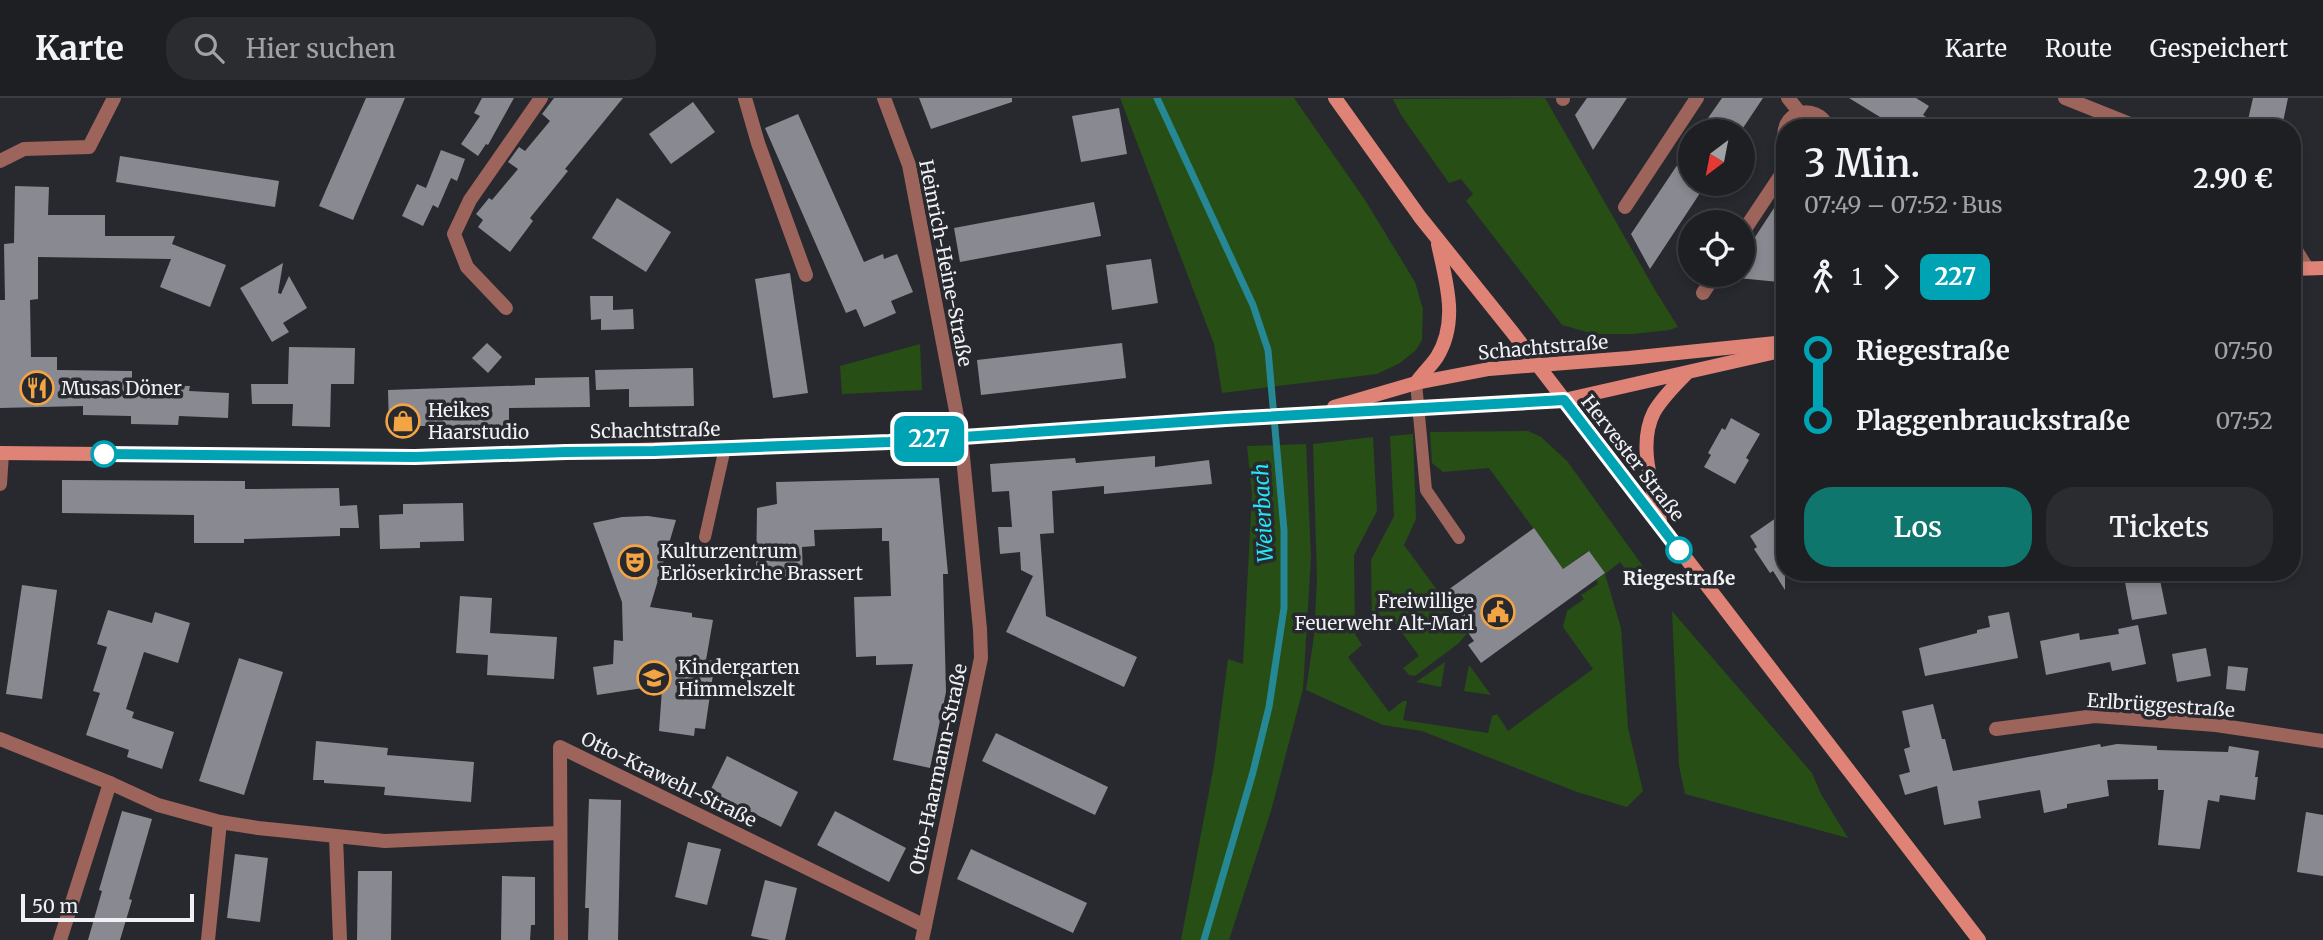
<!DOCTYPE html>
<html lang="de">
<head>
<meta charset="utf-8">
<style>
  :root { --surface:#1e1f23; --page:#2b2c30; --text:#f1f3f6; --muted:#a1a2a6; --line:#3c3d41; --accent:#0f766e }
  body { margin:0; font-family:Merriweather,serif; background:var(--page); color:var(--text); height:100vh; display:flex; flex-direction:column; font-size:26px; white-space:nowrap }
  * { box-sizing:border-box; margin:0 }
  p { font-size:23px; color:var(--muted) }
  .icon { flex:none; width:38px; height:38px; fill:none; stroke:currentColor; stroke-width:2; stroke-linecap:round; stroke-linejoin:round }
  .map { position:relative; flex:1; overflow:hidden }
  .panel { position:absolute; left:1776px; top:21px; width:525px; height:462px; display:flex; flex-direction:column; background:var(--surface); border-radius:28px; box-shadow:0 4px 10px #0003,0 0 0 2px var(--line) }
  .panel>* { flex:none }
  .badge { padding:0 14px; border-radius:10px; font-size:24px; line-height:46px }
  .needle { width:46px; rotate:212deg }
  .tools { position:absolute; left:1678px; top:21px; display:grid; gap:14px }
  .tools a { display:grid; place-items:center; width:77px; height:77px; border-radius:50%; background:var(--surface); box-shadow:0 4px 10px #0003,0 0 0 2px var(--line); font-size:35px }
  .scale { position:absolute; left:21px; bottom:18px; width:173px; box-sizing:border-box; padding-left:7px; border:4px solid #f0f1f5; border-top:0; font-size:19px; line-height:24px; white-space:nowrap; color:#f0f1f5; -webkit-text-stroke:5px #28292f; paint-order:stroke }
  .map>.badge { position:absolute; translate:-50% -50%; box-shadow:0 0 0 4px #fff }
  .legs { display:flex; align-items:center; gap:10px; height:77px; padding:0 28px; font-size:23px }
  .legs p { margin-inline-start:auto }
  .summary { display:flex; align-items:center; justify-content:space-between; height:119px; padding:0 28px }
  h1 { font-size:38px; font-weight:600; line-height:52px }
  .primary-button { display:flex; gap:14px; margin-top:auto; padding:14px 28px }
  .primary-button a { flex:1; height:80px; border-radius:28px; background:var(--accent); color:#fff; font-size:28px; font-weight:600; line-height:80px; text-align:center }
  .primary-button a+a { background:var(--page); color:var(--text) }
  ul { padding:0 28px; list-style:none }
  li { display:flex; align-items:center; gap:24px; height:70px; font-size:26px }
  li i { display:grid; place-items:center; width:10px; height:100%; margin:0 9px; background:currentColor }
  li i::after { content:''; width:18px; height:18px; margin:-9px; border:5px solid; border-radius:50%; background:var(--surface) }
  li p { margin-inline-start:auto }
  li:first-child i { background:linear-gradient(#0000 50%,currentColor 0) }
  li:last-child i { background:linear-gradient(currentColor 50%,#0000 0) }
  header { display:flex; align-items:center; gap:42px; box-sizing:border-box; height:98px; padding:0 35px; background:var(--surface); border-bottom:2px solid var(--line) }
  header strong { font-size:33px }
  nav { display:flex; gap:38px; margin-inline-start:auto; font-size:24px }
  .search { width:490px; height:63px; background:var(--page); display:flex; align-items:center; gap:18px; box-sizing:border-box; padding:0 24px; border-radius:28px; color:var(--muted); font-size:26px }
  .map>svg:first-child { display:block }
  .green { fill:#264e15 }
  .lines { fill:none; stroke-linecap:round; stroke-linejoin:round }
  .stream { stroke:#258894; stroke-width:7 }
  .building { fill:#898991 }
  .lane { stroke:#9d645b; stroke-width:12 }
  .street { stroke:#9d645b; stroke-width:14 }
  .secondary { stroke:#df8376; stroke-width:14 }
  .line-1-casing { stroke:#fff; stroke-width:16 }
  .line-1 { stroke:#00a3b4; stroke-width:10 }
  .stop-1-dot { fill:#fff; stroke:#00a3b4; stroke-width:3.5 }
  .labels { text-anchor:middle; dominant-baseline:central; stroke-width:7; stroke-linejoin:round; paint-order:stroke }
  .street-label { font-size:19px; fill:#f0f1f5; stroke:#28292f }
  .poi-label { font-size:19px; fill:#f0f1f5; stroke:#28292f; text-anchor:start }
  .stop-label { font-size:19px; font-weight:bold; fill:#f0f1f5; stroke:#28292f }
  .water-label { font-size:21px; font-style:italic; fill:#24e7fc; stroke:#28292f }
</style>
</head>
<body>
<header>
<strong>Karte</strong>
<div class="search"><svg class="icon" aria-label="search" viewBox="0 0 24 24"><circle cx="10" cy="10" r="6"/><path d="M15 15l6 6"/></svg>Hier suchen</div>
<nav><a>Karte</a><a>Route</a><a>Gespeichert</a></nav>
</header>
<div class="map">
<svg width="2323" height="842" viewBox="0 0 2323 842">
  <rect width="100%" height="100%" fill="#28292f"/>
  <g class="green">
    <polygon points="1120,0 1294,0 1365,102 1415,184 1423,211 1422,242 1416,252 1400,265 1377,276 1222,295 1214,246"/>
    <polygon points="1545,0 1655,192 1678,229 1669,232 1633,236 1594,236 1562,227 1466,103 1473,96 1461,81 1449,85 1401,17 1393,1"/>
    <polygon points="920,246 922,292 842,296 840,268"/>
    <polygon points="1528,333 1541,339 1567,363 1650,478 1637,487 1620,464 1605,476 1621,530 1628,630 1643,693 1627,709 1577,694 1422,633 1383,627 1306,592 1314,538 1317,481 1313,346 1373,339 1377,413 1354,457 1355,536 1362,547 1348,559 1389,614 1403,603 1407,603 1403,622 1488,635 1492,618 1497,616 1508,633 1593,571 1563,529 1567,513 1584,501 1581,497 1598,486 1596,482 1605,475 1588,453 1563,471 1489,370 1443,374 1432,365 1430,334"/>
    <polygon points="1413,336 1416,421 1404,447 1468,534 1459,545 1415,578 1409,577 1403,570 1419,558 1389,517 1372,527 1371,462 1394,418 1390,338"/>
    <polygon points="1306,346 1311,459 1303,591 1271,713 1229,842 1181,842 1214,667 1228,561 1243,566 1252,396 1247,348"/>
    <polygon points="1672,513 1812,675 1821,696 1848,740 1685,696 1679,668"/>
    <polygon points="1445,564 1441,589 1416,584"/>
    <polygon points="1469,567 1491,597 1464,593"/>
  </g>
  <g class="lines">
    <polyline class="stream" points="1157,0 1253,207 1268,252 1284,432 1284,510 1269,609 1253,674 1204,842"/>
  </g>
  <g class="building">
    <polygon points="366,0 405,0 353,122 319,108"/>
    <polygon points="482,0 514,0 488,47 486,46 478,58 461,46 480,18 474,15"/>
    <polygon points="554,0 623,0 565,71 568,73 530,120 533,123 510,154 478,129 483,122 476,116 489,100 492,102 518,71 508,64 519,49 525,53 550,23 542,16"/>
    <polygon points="919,0 1012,0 1012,4 931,31"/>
    <polygon points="1587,0 1627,0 1593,52 1575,17"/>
    <polygon points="1722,0 1763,0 1741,33 1699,33"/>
    <polygon points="1849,0 1916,0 1929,8 1923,17 1943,30 1882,30 1880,19"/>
    <polygon points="2253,0 2288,0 2282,29 2248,22"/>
    <polygon points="693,4 715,34 671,66 649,36"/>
    <polygon points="1119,10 1127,56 1081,64 1072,18"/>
    <polygon points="798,16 864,164 883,156 884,161 897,156 913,194 891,203 896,215 864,229 856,211 846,215 765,30"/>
    <polygon points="1690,48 1690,86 1706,86 1650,171 1631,136"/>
    <polygon points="441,52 465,61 457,83 451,80 438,110 433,107 423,128 402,118 417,86 426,90"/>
    <polygon points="120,58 279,83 275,109 116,84"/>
    <polygon points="15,88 49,89 48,117 105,117 105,138 175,138 172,146 226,167 210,209 160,189 171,161 38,159 38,201 30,202 31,259 57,259 57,272 132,273 132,287 190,288 189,293 229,295 228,320 179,318 178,327 131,326 131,318 83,317 83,308 0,310 0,202 5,202 4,146 14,145"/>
    <polygon points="1785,93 1785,175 1779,184 1738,180 1743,177 1743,172 1752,158 1746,153"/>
    <polygon points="617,100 671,134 646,174 592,140"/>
    <polygon points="1094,104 1101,138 960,164 954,130"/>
    <polygon points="1151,161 1158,205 1112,212 1106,167"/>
    <polygon points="283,165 278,195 281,196 289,178 307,210 283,225 289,234 272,244 240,190"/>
    <polygon points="790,175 808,295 773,300 755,181"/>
    <polygon points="590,198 613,198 613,212 633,211 634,231 601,232 601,221 591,222"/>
    <polygon points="487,245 502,259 488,275 472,260"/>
    <polygon points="1122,245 1126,280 981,297 977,262"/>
    <polygon points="289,249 355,250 354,286 331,286 330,329 292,328 293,306 252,306 251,286 288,286"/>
    <polygon points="693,270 694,308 629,309 629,291 596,292 595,272"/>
    <polygon points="589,279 590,309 509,310 509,328 389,328 388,292 535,287 535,280"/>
    <polygon points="1731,320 1760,336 1746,360 1749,362 1735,386 1704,369 1711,357 1708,355 1722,330 1725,332"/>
    <polygon points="1155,358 1155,369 1209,362 1212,386 1104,396 1104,388 1052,393 1054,435 1040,436 1046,518 1137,559 1124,589 1006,534 1033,478 1021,472 1020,454 1000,456 998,429 1012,429 1009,393 992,394 990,366 1075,360 1076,365"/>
    <polygon points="939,380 948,476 943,476 946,594 930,670 893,662 913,566 876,567 876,558 856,559 854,499 891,498 889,443 882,443 882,430 814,432 815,448 802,449 803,480 756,480 757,410 777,406 776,384"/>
    <polygon points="62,382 245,383 245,391 339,390 340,408 357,407 359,430 340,430 340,438 244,441 244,445 194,445 194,417 62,415"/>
    <polygon points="463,405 464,443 420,444 420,450 380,451 379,417 403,416 403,406"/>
    <polygon points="648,418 676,422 650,509 692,515 692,519 713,522 706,562 715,563 705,631 695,630 694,638 659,633 662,591 643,590 597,597 593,569 613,566 614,542 623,543 622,504 593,425 622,419"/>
    <polygon points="1776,420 1785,434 1785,492 1773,473 1770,475 1754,451 1757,449 1750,438"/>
    <polygon points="1534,430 1563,471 1589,453 1605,475 1481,565 1468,547 1474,543 1441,497"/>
    <polygon points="2142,475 2144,485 2160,482 2167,516 2132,522 2124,479"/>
    <polygon points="22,487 57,492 42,601 6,596"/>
    <polygon points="460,498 492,500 490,535 557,539 554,581 487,577 488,557 456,555"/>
    <polygon points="108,512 152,525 155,514 190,525 178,565 144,554 126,611 134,614 132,620 174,634 162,671 127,659 129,652 86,637 100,595 93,593 107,549 97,546"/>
    <polygon points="2009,514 2018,560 1925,578 1919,550 1977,535 1977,532 1990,529 1988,518"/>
    <polygon points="2138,527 2146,566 2112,573 2110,564 2046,577 2040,543 2079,535 2080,542 2119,536 2118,531"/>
    <polygon points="2206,550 2211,578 2177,584 2172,556"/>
    <polygon points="239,560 283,574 244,697 199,683"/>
    <polygon points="2228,568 2248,570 2245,593 2226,591"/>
    <polygon points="1933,606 1942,641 1945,641 1953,673 2100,646 2101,649 2117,646 2157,648 2157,652 2228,654 2229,648 2259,653 2255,679 2258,679 2255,702 2220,697 2219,704 2208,702 2200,751 2158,747 2164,692 2158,692 2158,681 2107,682 2109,698 2067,706 2067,710 2044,715 2040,692 1978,703 1981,720 1944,727 1937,688 1905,697 1899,677 1910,674 1904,651 1910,649 1902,613"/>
    <polygon points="996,635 1108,689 1095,717 982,663"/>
    <polygon points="316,643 388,650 387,657 474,664 471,704 384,697 385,689 324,685 324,682 313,682"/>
    <polygon points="727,658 798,694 781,729 710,693"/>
    <polygon points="589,701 621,702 618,842 588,842 589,810 585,810"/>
    <polygon points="122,713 152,721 129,801 132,802 120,842 88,842 102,793 99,792"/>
    <polygon points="835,713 906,750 889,784 817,747"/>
    <polygon points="2306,714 2323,717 2323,778 2297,774"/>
    <polygon points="688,744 721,751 707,807 675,799"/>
    <polygon points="971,751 1087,805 1073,835 957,781"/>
    <polygon points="235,756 268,760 260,824 227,820"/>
    <polygon points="358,773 392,773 391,842 357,842"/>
    <polygon points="502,778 535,779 535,827 531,827 530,842 501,842"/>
    <polygon points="765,782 797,790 785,842 770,842 751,838"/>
  </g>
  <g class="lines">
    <g class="lane">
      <polyline points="1416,285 1426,392 1459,440"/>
      <polyline points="705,439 725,350"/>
    </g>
    <g class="street">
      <polyline points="745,0 758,45 806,177"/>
      <polyline points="884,0 909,67 961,339 980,531 981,560 922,842"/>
      <polyline points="1788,0 1800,15"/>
      <polyline points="2065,0 2140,30"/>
      <polyline points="1563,1 1563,0"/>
      <path d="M1785 45C1778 14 1815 2 1829 30"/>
      <polyline points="0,63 24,51 89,49 114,0"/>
      <polyline points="1625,109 1697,0"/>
      <polyline points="1743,134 1785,71"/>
      <polyline points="2292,146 2307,170"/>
      <polyline points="1703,195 1715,177"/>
      <polyline points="506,210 467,169 454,136 470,102 541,0"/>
      <polyline points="0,386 2,355"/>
      <polyline points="1996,631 2095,618 2216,627 2323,643"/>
      <polyline points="0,641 110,685 158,707 220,724 258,730 385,743 559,735"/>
      <polyline points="336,739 340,842"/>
      <polyline points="60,842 110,685"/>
      <polyline points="208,842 220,724"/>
      <polyline points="561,842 560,649 925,828"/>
    </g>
    <g class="secondary">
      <polyline points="1335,0 1420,119 1513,235 1979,842"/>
      <polyline points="2292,171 2323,170"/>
      <path d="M1416 285C1422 276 1431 268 1437 259 1459 223 1446 184 1438 146"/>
      <polyline points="1334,309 1416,285 1489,271 1629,260 1785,244"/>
      <polyline points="0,355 415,359 889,344 1226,321 1564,302 1785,252"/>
      <path d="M1660 423C1653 389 1637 347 1654 314 1662 300 1675 287 1686 276"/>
    </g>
  </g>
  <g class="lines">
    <defs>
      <polyline id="line-1" points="104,356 415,359 566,354 654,353 889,344 1226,321 1564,302 1679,452"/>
    </defs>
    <use href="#line-1" class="line-1-casing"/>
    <use href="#line-1" class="line-1"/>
  </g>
  <defs>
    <symbol id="restaurant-ring" viewBox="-11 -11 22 22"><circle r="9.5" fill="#28292f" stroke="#f3a443" stroke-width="1.5"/><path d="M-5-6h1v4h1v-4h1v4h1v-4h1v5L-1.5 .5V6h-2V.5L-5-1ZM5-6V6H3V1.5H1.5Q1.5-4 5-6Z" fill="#f3a443"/></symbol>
    <symbol id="shop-ring" viewBox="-11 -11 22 22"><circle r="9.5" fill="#28292f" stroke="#f3a443" stroke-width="1.5"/><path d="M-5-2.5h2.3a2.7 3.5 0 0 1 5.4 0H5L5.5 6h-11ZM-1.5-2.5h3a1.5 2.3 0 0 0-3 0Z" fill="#f3a443"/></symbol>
    <symbol id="theatre-ring" viewBox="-11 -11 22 22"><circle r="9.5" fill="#28292f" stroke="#f3a443" stroke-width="1.5"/><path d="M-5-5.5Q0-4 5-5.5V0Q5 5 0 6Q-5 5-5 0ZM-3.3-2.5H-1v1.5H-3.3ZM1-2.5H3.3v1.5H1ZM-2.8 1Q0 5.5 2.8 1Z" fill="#f3a443"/></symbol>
    <symbol id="civic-ring" viewBox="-11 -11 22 22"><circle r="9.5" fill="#28292f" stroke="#f3a443" stroke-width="1.5"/><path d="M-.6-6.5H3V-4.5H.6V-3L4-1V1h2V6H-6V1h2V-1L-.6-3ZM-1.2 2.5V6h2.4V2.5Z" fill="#f3a443"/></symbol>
    <symbol id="school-ring" viewBox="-11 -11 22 22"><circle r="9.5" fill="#28292f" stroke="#f3a443" stroke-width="1.5"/><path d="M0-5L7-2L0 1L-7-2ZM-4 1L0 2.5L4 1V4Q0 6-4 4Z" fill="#f3a443"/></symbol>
  </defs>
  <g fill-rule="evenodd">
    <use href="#restaurant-ring" x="18" y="271" width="38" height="38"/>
    <use href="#shop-ring" x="384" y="304" width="38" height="38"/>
    <use href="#theatre-ring" x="616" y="445" width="38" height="38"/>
    <use href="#civic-ring" x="1479" y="495" width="38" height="38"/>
    <use href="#school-ring" x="635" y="561" width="38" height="38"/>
  </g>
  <g class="stop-1-dot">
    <circle cx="104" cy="356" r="12"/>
    <circle cx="1679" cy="452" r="12"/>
  </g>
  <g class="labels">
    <g class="street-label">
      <text transform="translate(946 165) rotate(79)">Heinrich-Heine-Straße</text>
      <text transform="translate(1543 249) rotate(-5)">Schachtstraße</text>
      <text transform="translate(655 332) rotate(-1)">Schachtstraße</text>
      <text transform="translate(1633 360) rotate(52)">Hervester Straße</text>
      <text transform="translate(2161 607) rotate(4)">Erlbrüggestraße</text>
      <text transform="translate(938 671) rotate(-78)">Otto-Haarmann-Straße</text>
      <text transform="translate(669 681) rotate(26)">Otto-Krawehl-Straße</text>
    </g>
    <g class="poi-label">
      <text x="61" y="290">Musas Döner</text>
      <text x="428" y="312">Heikes<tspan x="428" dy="22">Haarstudio</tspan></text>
      <text x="660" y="453">Kulturzentrum<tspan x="660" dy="22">Erlöserkirche Brassert</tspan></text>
      <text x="1474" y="503" text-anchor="end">Freiwillige<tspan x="1474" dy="22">Feuerwehr Alt-Marl</tspan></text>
      <text x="678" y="569">Kindergarten<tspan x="678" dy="22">Himmelszelt</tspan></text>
    </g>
    <g class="stop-label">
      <text x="1679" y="480">Riegestraße</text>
    </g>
    <g class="water-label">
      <text transform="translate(1263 415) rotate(-93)">Weierbach</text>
    </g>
  </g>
</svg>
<div class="tools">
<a><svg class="needle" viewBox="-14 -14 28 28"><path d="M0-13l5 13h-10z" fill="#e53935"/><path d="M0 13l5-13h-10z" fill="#a1a2a6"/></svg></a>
<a><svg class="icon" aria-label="locate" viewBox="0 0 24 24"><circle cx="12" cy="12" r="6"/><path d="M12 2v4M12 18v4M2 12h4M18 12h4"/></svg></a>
</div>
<div class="scale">50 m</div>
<b class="badge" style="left:929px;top:341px;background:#00a3b4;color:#fff">227</b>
<section class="panel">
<div class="summary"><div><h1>3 Min.</h1><p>07:49 – 07:52 · Bus</p></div><b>2.90 €</b></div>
<div class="legs"><svg class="icon" aria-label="walk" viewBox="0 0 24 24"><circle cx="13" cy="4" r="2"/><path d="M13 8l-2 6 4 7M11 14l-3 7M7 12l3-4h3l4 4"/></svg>1<svg class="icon" aria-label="forward" viewBox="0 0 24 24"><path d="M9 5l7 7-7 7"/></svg><b class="badge" style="background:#00a3b4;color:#fff">227</b></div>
<ul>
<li><i style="color:#00a3b4"></i><b>Riegestraße</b><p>07:50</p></li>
<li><i style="color:#00a3b4"></i><b>Plaggenbrauckstraße</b><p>07:52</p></li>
</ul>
<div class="primary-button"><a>Los</a><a>Tickets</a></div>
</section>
</div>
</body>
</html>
